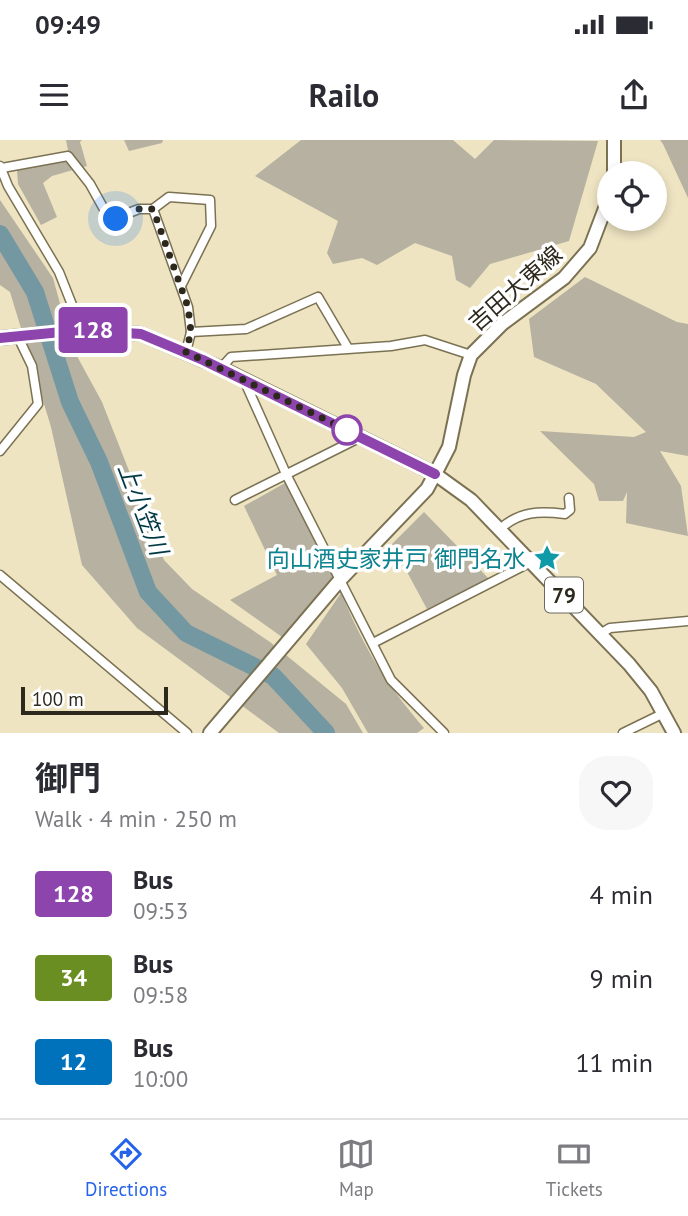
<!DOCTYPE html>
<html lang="en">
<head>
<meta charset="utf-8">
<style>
  :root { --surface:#fff; --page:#f7f7f7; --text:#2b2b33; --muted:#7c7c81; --line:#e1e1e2; --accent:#2563eb }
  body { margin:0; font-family:"PT Sans","Noto Sans JP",sans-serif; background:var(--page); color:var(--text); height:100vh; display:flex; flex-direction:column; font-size:26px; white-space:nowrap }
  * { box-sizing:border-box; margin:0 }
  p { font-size:23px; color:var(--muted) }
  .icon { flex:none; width:38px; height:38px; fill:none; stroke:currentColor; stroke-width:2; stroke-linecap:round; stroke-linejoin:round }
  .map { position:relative; height:593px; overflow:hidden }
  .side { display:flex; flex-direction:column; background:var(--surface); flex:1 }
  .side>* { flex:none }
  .badge { padding:0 14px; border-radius:5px; font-size:24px; line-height:46px }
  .buttons { position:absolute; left:597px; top:21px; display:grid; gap:14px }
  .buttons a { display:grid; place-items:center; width:70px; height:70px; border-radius:50%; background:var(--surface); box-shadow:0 4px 10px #0003; font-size:35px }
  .scale { position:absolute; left:21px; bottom:18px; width:147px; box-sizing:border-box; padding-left:7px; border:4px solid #2c281b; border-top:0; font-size:19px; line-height:24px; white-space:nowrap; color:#2c281b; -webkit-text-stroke:5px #fff; paint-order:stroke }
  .you { position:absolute; width:35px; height:35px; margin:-18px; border:5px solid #fff; border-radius:50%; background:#1a73e8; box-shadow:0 0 0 10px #1a73e833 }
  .map>.badge { position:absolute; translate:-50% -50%; box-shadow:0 0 0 4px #fff }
  .round { display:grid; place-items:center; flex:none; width:74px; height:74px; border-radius:28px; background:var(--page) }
  .head { display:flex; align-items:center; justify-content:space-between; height:119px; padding:0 35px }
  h1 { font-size:33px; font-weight:700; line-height:52px }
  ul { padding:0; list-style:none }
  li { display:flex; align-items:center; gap:21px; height:84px; padding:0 35px }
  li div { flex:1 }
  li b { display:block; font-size:26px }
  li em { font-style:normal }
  li .badge { min-width:77px; font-weight:700; text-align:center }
  .status { display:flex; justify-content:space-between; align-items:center; height:49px; padding:0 35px; background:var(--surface); direction:ltr }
  .status svg { height:19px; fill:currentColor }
  header { display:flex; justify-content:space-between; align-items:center; height:91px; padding:0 35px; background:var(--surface); font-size:32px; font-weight:700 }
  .dock { display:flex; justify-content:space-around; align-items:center; height:98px; border-top:2px solid var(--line); background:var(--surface); font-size:19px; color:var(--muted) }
  .dock a { display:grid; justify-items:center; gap:4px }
  .dock .active { color:var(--accent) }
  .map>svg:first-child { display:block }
  .green { fill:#b6b1a0 }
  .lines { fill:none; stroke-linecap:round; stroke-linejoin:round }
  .river { stroke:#7498a2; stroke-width:18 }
  .street-casing { stroke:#7b7253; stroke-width:11 }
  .secondary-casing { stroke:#7b7253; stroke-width:16 }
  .primary-casing { stroke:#7b7253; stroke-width:16 }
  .street { stroke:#fff; stroke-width:8 }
  .secondary { stroke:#fff; stroke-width:12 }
  .primary { stroke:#fff; stroke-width:12 }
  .line-casing { stroke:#fff; stroke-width:16 }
  .line { stroke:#8e44ad; stroke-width:10 }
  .walk { stroke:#2c281b; stroke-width:7; stroke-dasharray:0 12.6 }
  .stop-dot { fill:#fff; stroke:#8e44ad; stroke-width:3.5 }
  .labels { text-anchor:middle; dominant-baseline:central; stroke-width:7; stroke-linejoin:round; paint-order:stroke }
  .shield { fill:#fff; stroke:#6b685f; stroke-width:2 }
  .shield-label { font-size:21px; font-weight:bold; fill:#2c281b }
  .street-label { font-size:23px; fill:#2c281b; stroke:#fff }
  .culture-label { font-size:23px; fill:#0d838f; stroke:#fff; text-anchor:end }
  .water-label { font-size:24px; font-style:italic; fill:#003945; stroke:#fff }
</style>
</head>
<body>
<div class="status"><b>09:49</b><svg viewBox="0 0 49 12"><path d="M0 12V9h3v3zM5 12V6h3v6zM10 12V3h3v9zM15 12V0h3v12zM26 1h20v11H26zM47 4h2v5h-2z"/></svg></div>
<header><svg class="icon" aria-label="menu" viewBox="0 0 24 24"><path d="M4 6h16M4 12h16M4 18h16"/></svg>Railo<svg class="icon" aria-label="share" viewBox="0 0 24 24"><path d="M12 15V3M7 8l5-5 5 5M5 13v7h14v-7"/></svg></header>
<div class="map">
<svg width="688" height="593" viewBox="0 0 688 593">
  <rect width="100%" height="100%" fill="#eee4c2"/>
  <g class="green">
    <polygon points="66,0 82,0 80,2 87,26 52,36 43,43 57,77 41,85 18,44 17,30 64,17 68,10"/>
    <polygon points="124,0 163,0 162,3 129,11"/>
    <polygon points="301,0 453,0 475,19 494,0 598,1 569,101 490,124 470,148 456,140 452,116 415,103 377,125 362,118 333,124 327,113 338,81 255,36"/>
    <polygon points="660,0 688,0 688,58 663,4"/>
    <polygon points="0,60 53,138 72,207 102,262 164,420 192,449 270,502 346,564 363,593 279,593 137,488 82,425 51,287 10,152 0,145"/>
    <polygon points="585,137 677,182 688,184 688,316 660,311 681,346 688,396 626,383 627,352 623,361 599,361 594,344 540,291 634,297 646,292 596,244 534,217 529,179"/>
    <polygon points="285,343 336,437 282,497 230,460 277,435 244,366"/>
    <polygon points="424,372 489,439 427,469 392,404"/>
    <path d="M341 453C366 511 383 540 424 588L417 593H368L342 548 306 504Z"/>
  </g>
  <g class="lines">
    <polyline class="river" points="0,94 35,152 70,262 99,322 148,452 186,493 273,536 326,593"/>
    <defs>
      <g id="street">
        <polyline points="0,26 8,46 59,132 82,190"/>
        <polyline points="2,28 68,16 90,44 110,80 139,69 153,69 188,167 191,192 186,212"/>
        <polyline points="153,69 169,57 210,60 211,86 182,144"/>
        <polyline points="191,192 246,189 318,157 348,208"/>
        <polyline points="221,228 231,217 391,206 425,200 471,215"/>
        <polyline points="244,240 287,336 391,540 444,593"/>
        <polyline points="0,311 38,264 32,226 18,197"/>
        <polyline points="235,360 361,297"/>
        <path d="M500 389C520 371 539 371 565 374L570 370 569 358"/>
        <polyline points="0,435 187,593"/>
        <polyline points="600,494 610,488 688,481"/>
        <polyline points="373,503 531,422"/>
        <polyline points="623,593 664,573"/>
      </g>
      <polyline id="secondary" points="0,198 82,190 141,194 221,228 435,334 427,349 340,440 210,593"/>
      <g id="primary">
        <polyline points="614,33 614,0"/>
        <polyline points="609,58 590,108 564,138 502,184 471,215 464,235 449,307 435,334 471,360 629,524 651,551 674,593"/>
      </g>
    </defs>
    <use href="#street" class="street-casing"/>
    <use href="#secondary" class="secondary-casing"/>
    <use href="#primary" class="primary-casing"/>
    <use href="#street" class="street"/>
    <use href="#secondary" class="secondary"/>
    <use href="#primary" class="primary"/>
  </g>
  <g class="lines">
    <defs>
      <polyline id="line" points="0,198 82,190 141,194 203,220 435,334"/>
    </defs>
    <use href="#line" class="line-casing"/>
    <use href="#line" class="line"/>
    <polyline class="walk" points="116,79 139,69 153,69 188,167 191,192 186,212 347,290"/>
  </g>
  <defs>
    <symbol id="sight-bare" viewBox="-9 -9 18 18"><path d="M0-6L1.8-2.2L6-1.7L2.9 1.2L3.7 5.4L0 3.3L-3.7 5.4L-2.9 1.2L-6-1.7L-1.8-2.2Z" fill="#0f9aa8" stroke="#fff" stroke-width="2.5" paint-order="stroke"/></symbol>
  </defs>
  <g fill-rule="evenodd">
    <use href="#sight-bare" x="528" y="399" width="38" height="38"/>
  </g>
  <circle class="stop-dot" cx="347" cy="290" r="14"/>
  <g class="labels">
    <rect class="shield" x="545" y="437.5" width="38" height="35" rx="5"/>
    <g class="shield-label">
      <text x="564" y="455">79</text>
    </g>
    <g class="street-label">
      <text transform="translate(515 148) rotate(-41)">吉田大東線</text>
    </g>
    <g class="culture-label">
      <text x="526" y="418">向山酒史家井戸 御門名水</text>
    </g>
    <g class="water-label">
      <text transform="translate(143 369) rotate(69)">上小笠川</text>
    </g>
  </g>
</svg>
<div class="buttons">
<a><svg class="icon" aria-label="locate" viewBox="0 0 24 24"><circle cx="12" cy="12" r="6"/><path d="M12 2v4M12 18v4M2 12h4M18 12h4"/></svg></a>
</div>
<div class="scale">100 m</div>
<div class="you" style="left:116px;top:79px"></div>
<b class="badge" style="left:93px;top:190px;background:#8e44ad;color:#fff">128</b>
</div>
<section class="side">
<div class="head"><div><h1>御門</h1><p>Walk · 4 min · 250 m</p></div><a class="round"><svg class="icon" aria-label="heart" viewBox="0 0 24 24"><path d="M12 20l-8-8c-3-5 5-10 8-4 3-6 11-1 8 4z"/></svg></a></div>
<ul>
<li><span class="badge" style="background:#8e44ad;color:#fff">128</span><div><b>Bus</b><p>09:53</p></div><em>4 min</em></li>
<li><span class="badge" style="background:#6b8e23;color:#fff">34</span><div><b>Bus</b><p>09:58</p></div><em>9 min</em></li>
<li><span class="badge" style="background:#0072bc;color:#fff">12</span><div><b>Bus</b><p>10:00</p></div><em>11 min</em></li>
</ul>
</section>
<nav class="dock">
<a class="active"><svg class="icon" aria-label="directions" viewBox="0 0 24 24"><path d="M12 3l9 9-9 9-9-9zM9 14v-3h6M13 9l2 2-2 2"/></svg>Directions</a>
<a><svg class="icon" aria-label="map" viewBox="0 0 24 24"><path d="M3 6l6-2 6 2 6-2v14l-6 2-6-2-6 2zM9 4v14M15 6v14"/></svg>Map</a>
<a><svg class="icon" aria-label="tickets" viewBox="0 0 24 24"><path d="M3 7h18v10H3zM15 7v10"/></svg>Tickets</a>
</nav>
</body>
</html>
